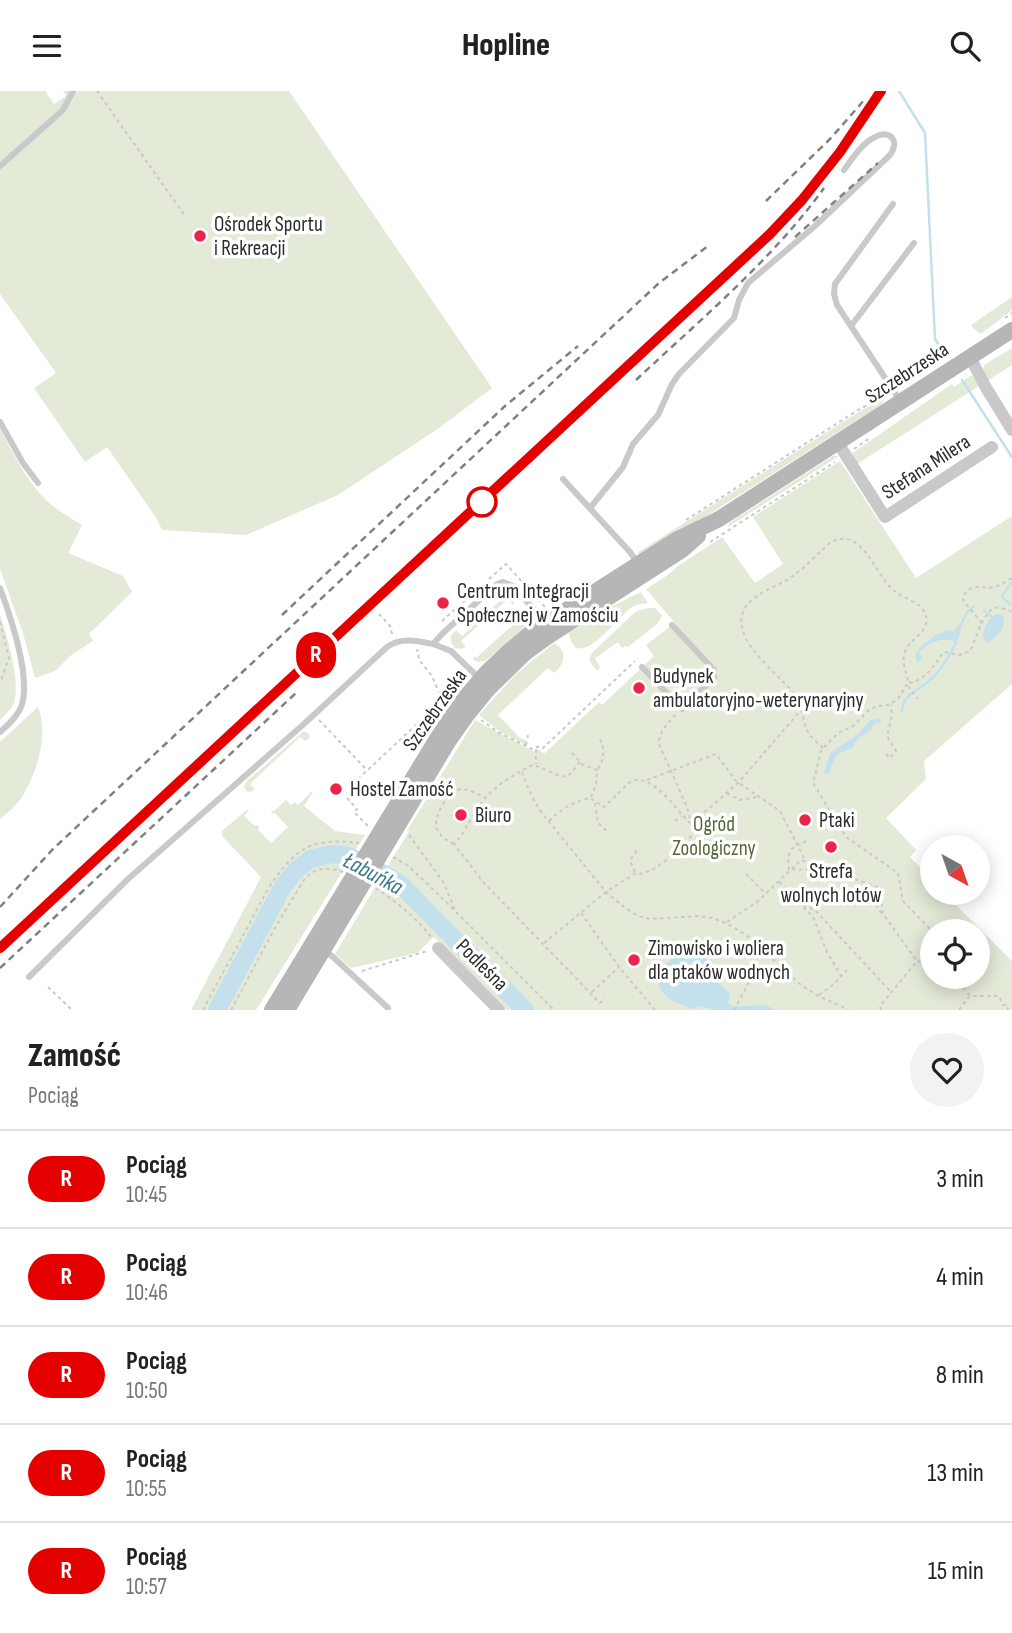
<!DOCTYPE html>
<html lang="pl">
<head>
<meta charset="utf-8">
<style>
  :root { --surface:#fff; --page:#f2f2f2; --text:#222; --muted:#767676; --line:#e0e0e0 }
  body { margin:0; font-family:"Sofia Sans Condensed",sans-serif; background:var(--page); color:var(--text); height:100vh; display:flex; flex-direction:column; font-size:26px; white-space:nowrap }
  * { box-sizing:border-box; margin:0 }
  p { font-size:23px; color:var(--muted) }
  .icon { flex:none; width:38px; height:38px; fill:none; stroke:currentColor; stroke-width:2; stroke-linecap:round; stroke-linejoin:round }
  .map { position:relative; height:919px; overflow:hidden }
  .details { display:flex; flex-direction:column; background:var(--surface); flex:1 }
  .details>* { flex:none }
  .badge { padding:0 14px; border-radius:23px; font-size:24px; line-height:46px }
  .needle { width:46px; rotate:140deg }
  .fabs { position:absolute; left:920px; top:744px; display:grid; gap:14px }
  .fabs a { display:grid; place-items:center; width:70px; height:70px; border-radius:50%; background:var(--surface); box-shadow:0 4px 18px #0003; font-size:35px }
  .map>.badge { position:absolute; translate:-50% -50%; box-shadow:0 0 0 4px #fff }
  .round { display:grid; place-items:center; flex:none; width:74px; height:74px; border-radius:37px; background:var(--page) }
  .summary { display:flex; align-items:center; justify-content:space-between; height:119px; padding:0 28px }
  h1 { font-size:33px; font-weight:800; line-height:52px }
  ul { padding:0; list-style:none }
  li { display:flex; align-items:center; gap:21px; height:98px; padding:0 28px; border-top:2px solid var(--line) }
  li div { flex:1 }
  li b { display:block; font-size:26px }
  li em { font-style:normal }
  li .badge { min-width:77px; font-weight:700; text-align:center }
  header { display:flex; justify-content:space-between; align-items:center; height:91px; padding:0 28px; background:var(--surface); font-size:32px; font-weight:800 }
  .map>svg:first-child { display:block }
  .green { fill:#e4ead8; fill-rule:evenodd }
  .water { fill:#c3e0ec }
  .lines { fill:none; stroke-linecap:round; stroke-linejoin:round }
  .stream { stroke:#c3e0ec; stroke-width:2.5 }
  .river { stroke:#c3e0ec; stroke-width:18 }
  .path { stroke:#c9c9c9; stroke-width:2; stroke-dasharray:3.5 3.5; stroke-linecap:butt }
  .lane { stroke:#c9c9c9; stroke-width:6 }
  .street { stroke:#c9c9c9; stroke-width:12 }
  .secondary { stroke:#b6b6b6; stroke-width:16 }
  .rail { stroke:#818181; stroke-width:2.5; stroke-dasharray:7 5; stroke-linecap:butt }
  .line-casing { stroke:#fff; stroke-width:16 }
  .line { stroke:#e50000; stroke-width:10 }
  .poi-dot { fill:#ec244a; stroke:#fff; stroke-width:2.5 }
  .stop-dot { fill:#fff; stroke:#e50000; stroke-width:3.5 }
  .labels { text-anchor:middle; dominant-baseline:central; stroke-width:7; stroke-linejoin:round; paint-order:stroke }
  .poi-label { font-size:21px; fill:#2c2c2c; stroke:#fff; text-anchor:start }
  .street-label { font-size:21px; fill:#2c2c2c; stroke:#fff }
  .park-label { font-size:21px; fill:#546838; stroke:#fff }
  .water-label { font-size:23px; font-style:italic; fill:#377890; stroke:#fff }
</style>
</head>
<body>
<header><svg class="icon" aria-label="menu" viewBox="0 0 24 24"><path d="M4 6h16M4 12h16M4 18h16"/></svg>Hopline<svg class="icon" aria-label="search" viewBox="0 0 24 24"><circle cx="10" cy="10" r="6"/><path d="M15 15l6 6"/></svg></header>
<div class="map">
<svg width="1012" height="919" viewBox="0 0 1012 919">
  <rect width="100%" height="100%" fill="#fff"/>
  <g class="green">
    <polygon points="0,0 45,0 54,13 66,5 63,0 289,0 492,297 439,337 338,404 246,444 162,439 157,428 107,356 85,371 34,297 56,282 0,203"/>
    <polygon points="1012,206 1012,219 981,243 973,237 971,234"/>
    <polygon points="1012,257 1012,274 987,290 983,281 984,274"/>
    <polygon points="972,284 979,295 857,373 851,363 952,293 954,296"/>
    <polygon points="885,307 882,313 703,427 641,464 637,462 860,320"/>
    <path d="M0 338C14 364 30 397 54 416 62 422 72 428 82 434L68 462 123 485 132 501 89 543 93 550 70 565 55 580 35 587 23 542 0 478Z"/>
    <polygon points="833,365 839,365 728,436 729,432"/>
    <path d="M840 370 916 487 1012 425V593L924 670 926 688 886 727 916 759 910 766 933 790V802H944L1012 870V919H507L434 846 417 862 351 877 335 863 409 740 408 738 475 629 535 661 539 658 543 662H545L599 611 602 614 654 565 646 554 675 532 646 498 665 486 678 475 722 446 755 492 783 473 753 426ZM933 840H978V886H933Z"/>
    <polygon points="507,499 515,506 513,514 508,508 461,550 466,556 461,558 455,557 451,551 451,545 456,539 462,545 503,507 498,500"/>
    <path d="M641 501 648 512C640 513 634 514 628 519 616 529 575 584 569 542L608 517Z"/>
    <polygon points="648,517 655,517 662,525 657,533 628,556 625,555 622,557 618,551 595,567 600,576 599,579 596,579 589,569 592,562 632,524 637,520"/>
    <polygon points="522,522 525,523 528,528 526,535 485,570 477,571 473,568 474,565 476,567 523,525"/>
    <path d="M0 524C7 545 21 591 14 612 11 619 5 624 0 629Z"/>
    <path d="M554 552C568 560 565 573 554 582L548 577 498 624 520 647 526 649 525 654 499 640 479 624 515 584Z"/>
    <path d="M38 616C49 645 37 683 20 709 15 716 7 722 0 728V651Z"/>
    <polygon points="304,640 309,643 309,648 305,650 300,646 250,693 255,698 250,701 246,700 244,696 247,690"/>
    <polygon points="312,700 313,701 304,715 335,740 365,744 256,919 191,919 261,786 222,745 222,740 248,718 249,719 244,725 255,735 258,734 259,737 258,739 271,752 288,736 275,722 272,723 271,721 274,720 286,709 291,714 295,711 298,714"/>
  </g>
  <g class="water">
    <path d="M997 523 1002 524C1008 537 997 546 987 552L983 547C983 537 988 527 997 523Z"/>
    <path d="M960 533 962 534 957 552C945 544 931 551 920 560L919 562 922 568 917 572 915 564C920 555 929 549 937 543L942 542 946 539 954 540Z"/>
    <polygon points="881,627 881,631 874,633 871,639 858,647 852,657 837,663 828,683 824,683 830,662 857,644 871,629"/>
    <path d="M696 859C711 861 706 876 713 886 717 892 725 897 730 903L728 911 730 914C744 919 762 909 775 919H715L701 915 691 918C680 911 672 914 662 900 646 879 678 861 696 859Z"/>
  </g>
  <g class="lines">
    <g class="stream">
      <polyline points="899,0 925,42 935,248 946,265"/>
      <polyline points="962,289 1012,366"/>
      <polyline points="1010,513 1003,507 1002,505 1012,491"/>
      <polyline points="984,519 992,526"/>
      <polyline points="961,533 967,521 973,516"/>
      <path d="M902 621C902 603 919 600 930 589 941 580 949 565 956 552"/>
    </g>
    <polyline class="river" points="217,919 282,797 296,779 310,768 332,763 349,765 384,783 400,793 525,919"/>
    <g class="path">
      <polyline points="97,0 185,125"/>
      <polyline points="1005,227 1012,222"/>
      <polyline points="854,358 870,347"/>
      <polyline points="686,429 858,319 883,306"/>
      <polyline points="710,451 835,371"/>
      <polyline points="379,523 390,535 392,543"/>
      <polyline points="442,530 506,473 545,516"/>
      <polyline points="0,531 9,567 0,592"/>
      <path d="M982 532 965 512 963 508 965 502C977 491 982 499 995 496 1002 494 1006 489 1012 487"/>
      <polyline points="907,593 898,608 889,614 878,615 870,618 852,636 838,642 828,652 821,660 813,692 846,746 898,782 903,810 933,841"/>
      <polyline points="908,595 918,608"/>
      <polyline points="319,629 367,679"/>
      <polyline points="481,629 498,641 532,658 540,655 543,657 635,570"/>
      <polyline points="526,654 528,644"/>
      <path d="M823 657C818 652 812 648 808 641 801 628 804 615 793 601 775 580 718 539 752 509 763 499 778 495 790 487 805 477 817 463 831 451 839 447 848 446 856 452 872 464 879 486 893 499 903 508 923 511 926 525 930 541 909 548 905 561 901 571 907 582 908 592 927 589 933 575 944 561L960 564 970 560C976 549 982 523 994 517 999 515 1007 519 1012 521"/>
      <polyline points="536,658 536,673"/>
      <polyline points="572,662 583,674 597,679 596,694 591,706"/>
      <polyline points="886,663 890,667 896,660 887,645 892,624 891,614"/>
      <path d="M580 671C576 675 572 683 567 685 561 688 541 675 532 674 516 683 499 692 486 706 473 720 467 740 454 753L484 792 600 912 605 907"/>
      <path d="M598 678C605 666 605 658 599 646"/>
      <polyline points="522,681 532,706 541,721 606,801 624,816 638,825 650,828 699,825 712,827 726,832 746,844 800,893 818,905 841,915 848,919"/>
      <polyline points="358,688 432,619 440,604 432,585 419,569 418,560 416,559"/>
      <polyline points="647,689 716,663 736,690 780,720 805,769"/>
      <polyline points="727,702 740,709 758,706"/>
      <polyline points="347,707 357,718 354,721 369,736"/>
      <polyline points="595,712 598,732 609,742"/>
      <path d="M549 730C561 718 573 711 590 707L604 716 631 690C653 682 676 719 690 732L713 714 739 691 801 619"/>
      <polyline points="675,730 681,725"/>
      <polyline points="409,744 444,792 455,819"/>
      <path d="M454 753C447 749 440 746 437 738 432 726 449 698 462 698 470 698 477 703 484 706"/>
      <polyline points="393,766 407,774 436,801 554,919"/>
      <polyline points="792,778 806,779 811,772"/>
      <path d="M789 779C787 761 789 757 806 750"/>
      <polyline points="635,781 630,770 638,757"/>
      <polyline points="746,783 765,802"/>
      <polyline points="851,787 854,778"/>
      <polyline points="779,791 813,826 827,861 841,885"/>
      <polyline points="870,795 868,801 882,823"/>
      <path d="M376 797C396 811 417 827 432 847"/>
      <polyline points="803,814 815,819 891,901"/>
      <polyline points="581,822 619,876 655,919"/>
      <polyline points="727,831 757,811 801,769 880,797 883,823 917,870"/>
      <path d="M544 852 606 801 636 782 640 783 652 779 664 771 689 749 693 741 687 716 659 653C659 640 668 632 676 623"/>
      <polyline points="362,880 427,860"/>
      <polyline points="954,886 970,905 999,905 1003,914 1007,914 1008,919"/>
      <polyline points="48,896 72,919"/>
      <polyline points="592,901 619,876"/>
      <polyline points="819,904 834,893 847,879"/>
      <path d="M203 919C216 894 230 869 244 843 259 815 277 773 306 757 323 749 341 750 359 752"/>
      <path d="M231 919C252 881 271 841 295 804 299 797 304 787 311 782 321 776 332 777 343 781"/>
      <polyline points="734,919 753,884 760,857"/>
      <polyline points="881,919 880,915 917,870 933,874"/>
      <polyline points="959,919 969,906"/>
    </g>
    <g class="lane">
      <polyline points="0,75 63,19 73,0"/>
      <polyline points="893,113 835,193 834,203 837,214 901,311"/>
      <polyline points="851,235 914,152"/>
      <polyline points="0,331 23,372 38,392"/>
      <polyline points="563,388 630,461 637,471"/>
      <path d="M590 417 623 376 633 353 658 324 672 293 679 283 734 227 739 209 748 192 815 135 888 66C901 53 892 37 875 46 861 53 853 67 844 79"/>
      <path d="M0 497C10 524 32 588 21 616 17 626 8 634 0 641"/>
      <polyline points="642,576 682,618 714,587 714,579 672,534"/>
      <polyline points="480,588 451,560 433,553 443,542 497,493 503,491 513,495 546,532"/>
      <polyline points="325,860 333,866 388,917"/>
      <path d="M29 886 128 788 305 632 387 556C401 546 418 550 433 553"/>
    </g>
    <g class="street">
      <polyline points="970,266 985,295 1012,339"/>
      <polyline points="838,352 885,426 992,356"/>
      <polyline points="438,857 499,919"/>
    </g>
    <g class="secondary">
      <polyline points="272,919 446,633 463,609 487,581 508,561 532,541 676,449 719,428 1012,239"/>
      <polyline points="287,919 448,651 467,624 489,597 525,562 547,546 682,459 698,445"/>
    </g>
    <g class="rail">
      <polyline points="766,110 830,48 866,7"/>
      <polyline points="795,146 878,72"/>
      <path d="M636 289C700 229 772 169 824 97"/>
      <polyline points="282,524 505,315 578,255"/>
      <polyline points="0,816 53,758 659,192 708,155"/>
      <polyline points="0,857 770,143 802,109 840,61 881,0"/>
      <polyline points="0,877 296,602"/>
    </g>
  </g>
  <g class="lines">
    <defs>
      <polyline id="line" points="0,857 770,143 802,109 840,61 881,0"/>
    </defs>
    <use href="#line" class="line-casing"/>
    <use href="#line" class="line"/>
  </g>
  <g class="poi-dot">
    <circle cx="200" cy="145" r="7"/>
    <circle cx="443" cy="512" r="7"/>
    <circle cx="639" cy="597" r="7"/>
    <circle cx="336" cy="698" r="7"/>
    <circle cx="461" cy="724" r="7"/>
    <circle cx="805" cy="729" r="7"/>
    <circle cx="831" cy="756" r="7"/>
    <circle cx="634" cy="869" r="7"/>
  </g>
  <circle class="stop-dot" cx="482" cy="411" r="14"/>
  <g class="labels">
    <g class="poi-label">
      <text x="214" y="133">Ośrodek Sportu<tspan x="214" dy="24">i Rekreacji</tspan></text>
      <text x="457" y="500">Centrum Integracji<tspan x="457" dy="24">Społecznej w Zamościu</tspan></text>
      <text x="653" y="585">Budynek<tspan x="653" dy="24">ambulatoryjno-weterynaryjny</tspan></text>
      <text x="350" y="698">Hostel Zamość</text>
      <text x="475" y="724">Biuro</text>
      <text x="819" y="729">Ptaki</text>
      <text x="831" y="780" text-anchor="middle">Strefa<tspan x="831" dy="24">wolnych lotów</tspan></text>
      <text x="648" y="857">Zimowisko i woliera<tspan x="648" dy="24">dla ptaków wodnych</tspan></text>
    </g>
    <g class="street-label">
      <text transform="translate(907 282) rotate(-33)">Szczebrzeska</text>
      <text transform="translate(926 376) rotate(-33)">Stefana Milera</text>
      <text transform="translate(435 619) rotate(-55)">Szczebrzeska</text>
      <text transform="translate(482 874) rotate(45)">Podleśna</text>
    </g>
    <g class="park-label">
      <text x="714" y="733">Ogród<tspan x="714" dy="24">Zoologiczny</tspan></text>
    </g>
    <g class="water-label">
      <text transform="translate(373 783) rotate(28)">Łabuńka</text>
    </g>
  </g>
</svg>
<div class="fabs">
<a><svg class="needle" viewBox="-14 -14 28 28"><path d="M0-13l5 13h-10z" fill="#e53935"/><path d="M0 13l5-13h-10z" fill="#767676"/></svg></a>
<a><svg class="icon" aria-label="locate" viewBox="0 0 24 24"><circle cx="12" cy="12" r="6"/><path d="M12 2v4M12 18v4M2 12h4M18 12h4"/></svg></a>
</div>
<b class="badge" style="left:316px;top:564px;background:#e50000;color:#fff">R</b>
</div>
<section class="details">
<div class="summary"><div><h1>Zamość</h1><p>Pociąg</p></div><a class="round"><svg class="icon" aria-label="heart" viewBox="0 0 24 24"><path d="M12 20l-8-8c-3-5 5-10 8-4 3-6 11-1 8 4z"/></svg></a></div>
<ul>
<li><span class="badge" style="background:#e50000;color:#fff">R</span><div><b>Pociąg</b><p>10:45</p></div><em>3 min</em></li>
<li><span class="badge" style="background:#e50000;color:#fff">R</span><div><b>Pociąg</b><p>10:46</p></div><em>4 min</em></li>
<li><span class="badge" style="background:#e50000;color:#fff">R</span><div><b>Pociąg</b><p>10:50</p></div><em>8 min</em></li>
<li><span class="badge" style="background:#e50000;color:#fff">R</span><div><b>Pociąg</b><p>10:55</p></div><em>13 min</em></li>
<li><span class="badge" style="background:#e50000;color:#fff">R</span><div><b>Pociąg</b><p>10:57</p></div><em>15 min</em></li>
</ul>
</section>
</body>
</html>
